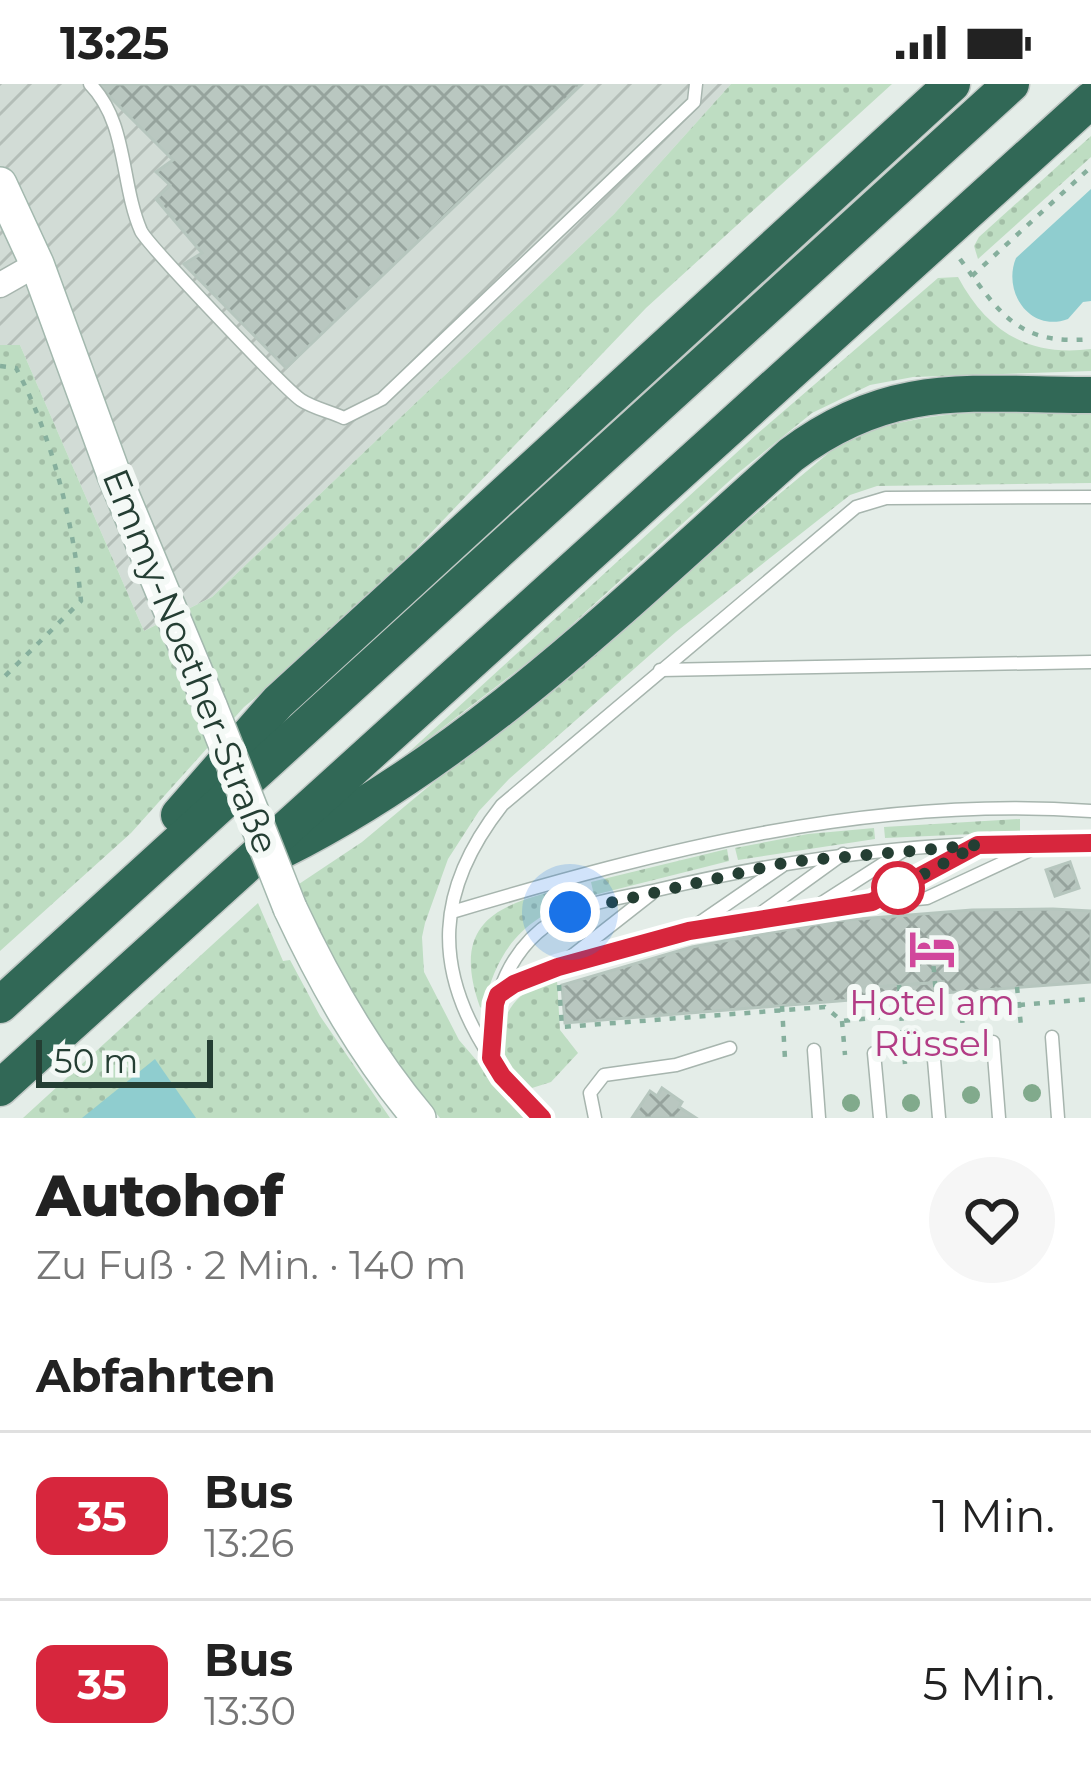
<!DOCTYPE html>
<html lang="de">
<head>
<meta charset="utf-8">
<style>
  :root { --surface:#fff; --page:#f6f6f6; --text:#222; --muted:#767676; --line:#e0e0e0 }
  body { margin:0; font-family:Montserrat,sans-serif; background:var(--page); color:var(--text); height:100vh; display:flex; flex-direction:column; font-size:45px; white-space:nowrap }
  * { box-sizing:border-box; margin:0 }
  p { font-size:39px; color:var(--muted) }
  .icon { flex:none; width:66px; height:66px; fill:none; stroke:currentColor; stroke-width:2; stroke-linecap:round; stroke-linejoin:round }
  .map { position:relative; height:1034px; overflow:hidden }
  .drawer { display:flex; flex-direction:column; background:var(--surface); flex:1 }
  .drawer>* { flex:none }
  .badge { padding:0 24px; border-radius:18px; font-size:42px; line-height:78px }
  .scale { position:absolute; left:36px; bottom:30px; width:177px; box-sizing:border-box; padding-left:12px; border:6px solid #243e33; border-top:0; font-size:33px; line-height:42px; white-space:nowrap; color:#243e33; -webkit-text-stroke:9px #f4f9f6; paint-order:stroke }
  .you { position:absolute; width:60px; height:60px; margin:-30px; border:9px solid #fff; border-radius:50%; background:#1a73e8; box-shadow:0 0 0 18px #1a73e833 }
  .map>.badge { position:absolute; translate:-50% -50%; box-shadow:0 0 0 6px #fff }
  h2 { padding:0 36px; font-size:45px; line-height:108px }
  .round { display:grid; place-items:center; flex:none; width:126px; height:126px; border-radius:63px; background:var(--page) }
  .head { display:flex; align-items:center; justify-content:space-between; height:204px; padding:0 36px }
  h1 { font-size:57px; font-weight:800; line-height:90px }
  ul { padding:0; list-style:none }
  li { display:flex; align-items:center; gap:36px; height:168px; padding:0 36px; border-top:3px solid var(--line) }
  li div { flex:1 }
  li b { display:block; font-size:45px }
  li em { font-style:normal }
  li .badge { min-width:132px; font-weight:700; text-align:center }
  .status { display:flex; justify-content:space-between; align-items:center; height:84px; padding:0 60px; background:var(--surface); direction:ltr }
  .status svg { height:33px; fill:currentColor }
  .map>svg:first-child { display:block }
  .industrial { fill:url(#industrial-furrows) }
  .green { fill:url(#green-dots) }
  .water { fill:#8fcdcf }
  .building { fill:url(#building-cross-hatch); stroke:#b6c6be; stroke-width:3 }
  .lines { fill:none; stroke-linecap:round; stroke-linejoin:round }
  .lane-casing { stroke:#a7b5ae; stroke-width:15 }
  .street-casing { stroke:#a7b5ae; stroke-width:27 }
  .secondary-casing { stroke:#a3b8ae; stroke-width:36 }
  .highway-casing { stroke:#c2c9c6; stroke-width:39 }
  .path { stroke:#86af9d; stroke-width:4.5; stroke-dasharray:6 9; stroke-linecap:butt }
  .lane { stroke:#fff; stroke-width:12 }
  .street { stroke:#fff; stroke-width:24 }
  .secondary { stroke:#fff; stroke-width:33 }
  .highway { stroke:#316856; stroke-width:36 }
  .secondary-bridge-casing { stroke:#a3b8ae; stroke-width:36; stroke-linecap:butt }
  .secondary-bridge { stroke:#fff; stroke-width:33 }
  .tree { fill:#81aa8c }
  .line-casing { stroke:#fff; stroke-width:27 }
  .line { stroke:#d7263d; stroke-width:18 }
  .walk { stroke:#243e33; stroke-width:12; stroke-dasharray:0 21.6 }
  .stop-dot { fill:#fff; stroke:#d7263d; stroke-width:6 }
  .labels { text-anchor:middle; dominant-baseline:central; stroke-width:12; stroke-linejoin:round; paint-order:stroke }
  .street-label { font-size:36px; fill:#243e33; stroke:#f4f9f6 }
  .hotel-label { font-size:36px; fill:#b23c85; stroke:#f4f9f6 }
</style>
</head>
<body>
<div class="status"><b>13:25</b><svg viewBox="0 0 49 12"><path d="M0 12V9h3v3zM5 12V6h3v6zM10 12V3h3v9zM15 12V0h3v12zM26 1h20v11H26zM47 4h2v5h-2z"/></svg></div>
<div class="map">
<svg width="1091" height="1034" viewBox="0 0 1091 1034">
  <defs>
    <pattern id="industrial-furrows" width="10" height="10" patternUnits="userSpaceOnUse" patternTransform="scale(3)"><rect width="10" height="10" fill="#d2dcd6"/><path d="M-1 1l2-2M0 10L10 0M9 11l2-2" fill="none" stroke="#b4beb8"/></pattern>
    <pattern id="green-dots" width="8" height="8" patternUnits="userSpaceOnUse" patternTransform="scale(3)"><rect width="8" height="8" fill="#beddc2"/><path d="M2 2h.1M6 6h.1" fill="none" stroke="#a3bfa7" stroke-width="1.8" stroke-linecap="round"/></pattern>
    <pattern id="building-cross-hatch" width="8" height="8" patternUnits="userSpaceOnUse" patternTransform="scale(3)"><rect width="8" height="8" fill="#b9c7c0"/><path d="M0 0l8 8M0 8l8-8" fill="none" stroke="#96a39d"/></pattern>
  </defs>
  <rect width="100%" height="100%" fill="#e4ede8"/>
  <polygon class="industrial" points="0,0 731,0 614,130 212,513 144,547 20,261 0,261"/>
  <g class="green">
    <polygon points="731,0 892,0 646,224 338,546 244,623 131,749 0,867 0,261 20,261 144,547 212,513 614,130"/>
    <polygon points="1091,52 1091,73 978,175 974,162 979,153"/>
    <path d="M958 193C987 247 1028 273 1091 265V287L913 293 870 301 812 329 738 389 544 566 398 678 757 350 938 194Z"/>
    <path d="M1091 327V399L877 402 850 411 676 548 509 695 479 727 448 775 425 839 422 853 424 888 459 956 526 1034H440C382 962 333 886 299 800L362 758 843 357C928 322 1001 328 1091 327Z"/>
    <polygon points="1020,735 1020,748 885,754 884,743"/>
    <polygon points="874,744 875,755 738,776 735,764 808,750"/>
    <polygon points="727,765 729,777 594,811 591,798"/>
    <path d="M582 800 586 813C524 833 498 862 483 925L480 923C447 830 508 818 582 800Z"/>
    <polygon points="258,819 283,877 290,876 320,932 390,1034 23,1034"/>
    <path d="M557 896 560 946 578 969 551 998 532 1004C499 986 491 937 521 912 532 903 544 900 557 896Z"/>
  </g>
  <g class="water">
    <path d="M1091 105V217L1083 218 1068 235C1030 249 1002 208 1016 174Z"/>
    <polygon points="155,975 196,1034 82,1034"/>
  </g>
  <g class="building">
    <polygon points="97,0 582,0 286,284 184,180 202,169 156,115 170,101 156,88 173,76"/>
    <polygon points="1070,778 1079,804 1055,812 1046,786"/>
    <polygon points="1053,825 1091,827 1091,898 944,909 943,898 851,905 852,916 565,939 562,901 692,863 834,837 972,826"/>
    <polygon points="943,898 944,909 852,916 851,905"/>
    <polygon points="662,1004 682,1018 679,1023 696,1034 632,1034 650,1007 657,1012"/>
  </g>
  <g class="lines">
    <defs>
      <g id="lane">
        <path d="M90 0C128 39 120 98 141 147 148 161 285 305 301 316 313 324 331 328 344 334L382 315 694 18 696 0"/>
        <polyline points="660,586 1091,578"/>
        <polyline points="879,815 971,764"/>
        <polyline points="817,822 906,765"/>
        <path d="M452 828C660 766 872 711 1091 727"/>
        <polyline points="757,832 843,770"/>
        <polyline points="695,842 782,782"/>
        <polyline points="563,879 651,810"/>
        <polyline points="499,910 538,890 689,847 809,826 927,814 1041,761"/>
        <polyline points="1052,953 1058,1034"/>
        <polyline points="993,958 999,1034"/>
        <polyline points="933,964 939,1034"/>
        <polyline points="814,966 819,1034"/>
        <polyline points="874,969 880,1034"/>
        <path d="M491 974C431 884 436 805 502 721L856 423 886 414 1091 413"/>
        <path d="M542 1034C500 991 477 972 499 909 509 879 526 854 553 837 583 818 622 814 657 806 800 772 944 754 1091 759"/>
        <polyline points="595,1034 590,1009 604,991 676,981 730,964"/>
      </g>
      <polyline id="street" points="0,201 37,180"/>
      <g id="secondary">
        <polyline points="0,100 37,180 114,391 211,624"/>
        <path d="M290 824C325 899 365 970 419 1034"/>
      </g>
      <g id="highway">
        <polyline points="179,731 278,618 952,0"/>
        <path d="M281 767C475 670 630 514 791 371 892 295 972 311 1091 311"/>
        <polyline points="0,921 1011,0"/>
        <polyline points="0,1004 1091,16"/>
      </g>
    </defs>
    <use href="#lane" class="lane-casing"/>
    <use href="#street" class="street-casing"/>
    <use href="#secondary" class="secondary-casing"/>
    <use href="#highway" class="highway-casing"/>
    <g class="path">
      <path d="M960 175C999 228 1017 262 1091 255"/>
      <polyline points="972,192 1091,83"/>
      <path d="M0 282 16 284C52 351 74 441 81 517L0 597"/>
      <polyline points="559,901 562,943 825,923 842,937 901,931 936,910 932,865"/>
      <polyline points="899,901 905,980"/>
      <polyline points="1017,903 1021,942"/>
      <polyline points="961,918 963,947"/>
      <polyline points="1019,921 1091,915"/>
      <polyline points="782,922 785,975"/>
      <polyline points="842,937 845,971"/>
    </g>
    <use href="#lane" class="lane"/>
    <use href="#street" class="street"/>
    <use href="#secondary" class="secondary"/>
    <use href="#highway" class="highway"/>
    <defs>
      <polyline id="secondary-bridge" points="211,624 290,824"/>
    </defs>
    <use href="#secondary-bridge" class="secondary-bridge-casing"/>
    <use href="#secondary-bridge" class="secondary-bridge"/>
  </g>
  <g class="tree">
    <circle cx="1032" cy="1009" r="9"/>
    <circle cx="971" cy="1011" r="9"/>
    <circle cx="851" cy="1019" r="9"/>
    <circle cx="911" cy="1019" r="9"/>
  </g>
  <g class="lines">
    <defs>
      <polyline id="line" points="542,1034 502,992 491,974 495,920 498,911 514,900 558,883 689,847 872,818 978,761 1091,759"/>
    </defs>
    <use href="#line" class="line-casing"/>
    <use href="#line" class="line"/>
    <polyline class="walk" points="570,828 788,778 978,761 898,804"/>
  </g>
  <defs>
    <symbol id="hotel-bare" viewBox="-9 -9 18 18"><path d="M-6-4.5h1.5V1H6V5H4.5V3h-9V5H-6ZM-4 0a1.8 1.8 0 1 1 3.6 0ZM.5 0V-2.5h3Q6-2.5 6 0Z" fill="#d1479c" stroke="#f4f9f6" stroke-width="2.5" paint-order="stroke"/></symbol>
  </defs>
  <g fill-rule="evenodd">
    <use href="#hotel-bare" x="899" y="832" width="66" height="66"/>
  </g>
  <circle class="stop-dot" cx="898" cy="804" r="24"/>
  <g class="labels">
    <g class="street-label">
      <text transform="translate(191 577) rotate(68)">Emmy-Noether-Straße</text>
    </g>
    <g class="hotel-label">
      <text x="932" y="918">Hotel am<tspan x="932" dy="41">Rüssel</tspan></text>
    </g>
  </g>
</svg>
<div class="scale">50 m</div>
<div class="you" style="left:570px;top:828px"></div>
</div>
<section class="drawer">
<div class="head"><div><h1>Autohof</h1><p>Zu Fuß · 2 Min. · 140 m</p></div><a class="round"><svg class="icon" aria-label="heart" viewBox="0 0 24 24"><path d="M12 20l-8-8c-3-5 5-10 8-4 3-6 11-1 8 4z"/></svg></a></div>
<h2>Abfahrten</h2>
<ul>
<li><span class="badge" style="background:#d7263d;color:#fff">35</span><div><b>Bus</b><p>13:26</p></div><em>1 Min.</em></li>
<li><span class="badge" style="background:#d7263d;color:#fff">35</span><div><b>Bus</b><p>13:30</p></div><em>5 Min.</em></li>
</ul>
</section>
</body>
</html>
